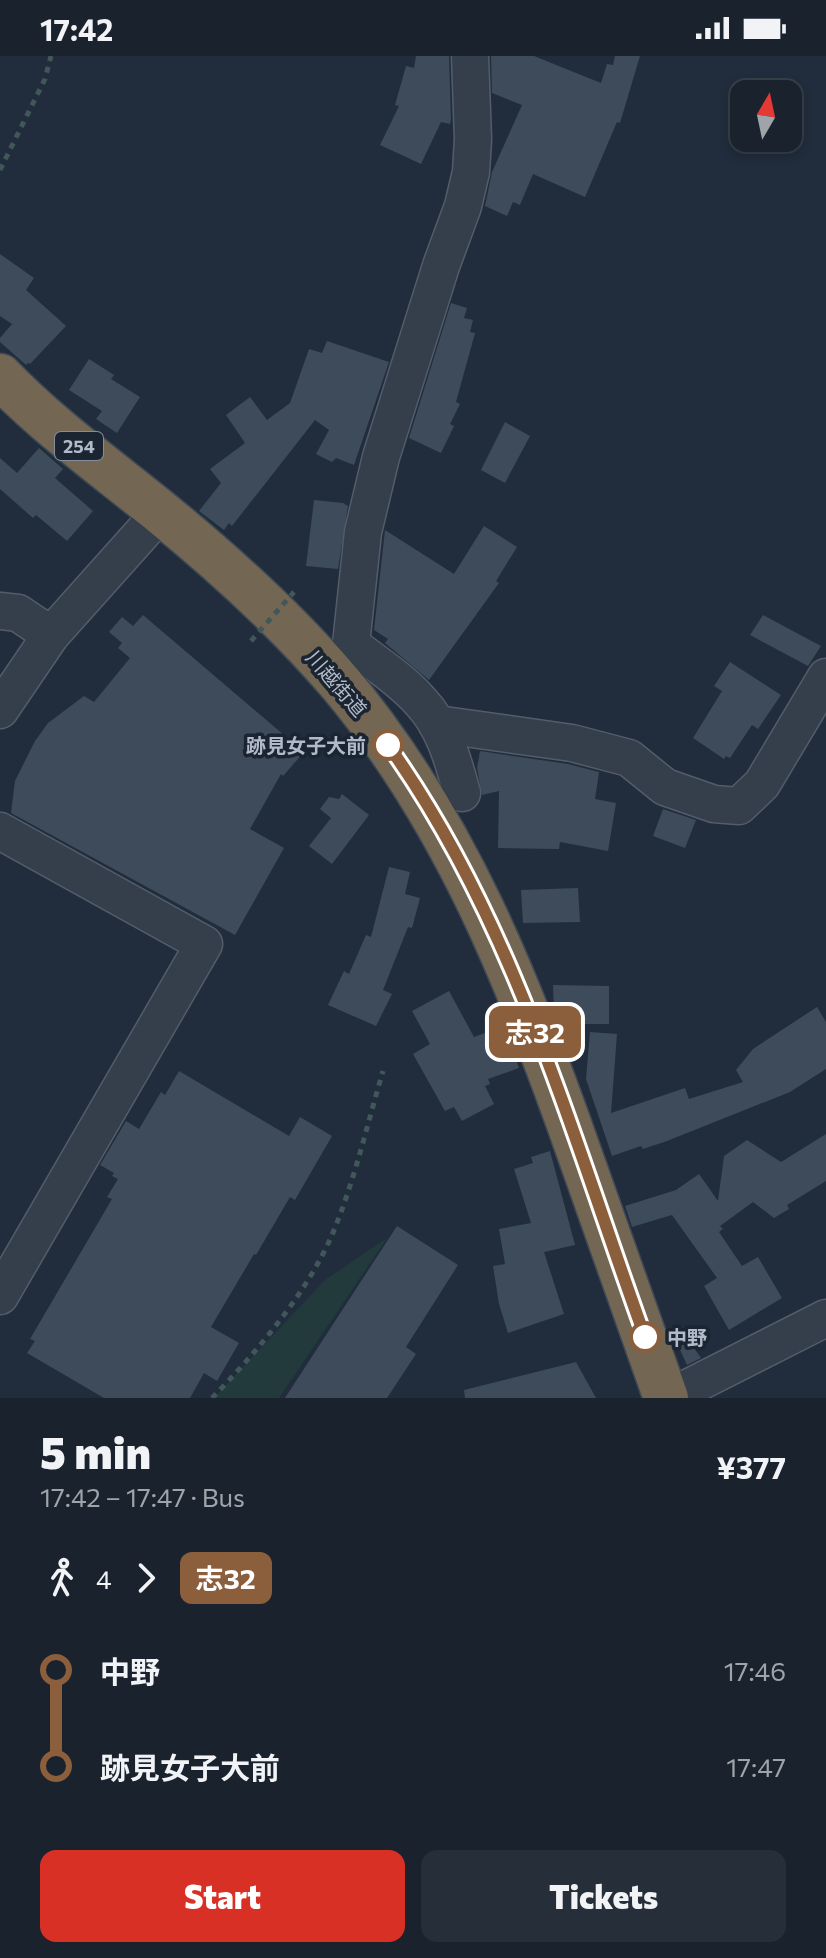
<!DOCTYPE html>
<html lang="en">
<head>
<meta charset="utf-8">
<style>
  :root { --surface:#19222d; --page:#262f39; --text:#f1f3f6; --muted:#9fa4aa; --line:#373f49; --accent:#d93025 }
  body { margin:0; font-family:Commissioner,"Noto Sans JP",sans-serif; background:var(--page); color:var(--text); height:100vh; display:flex; flex-direction:column; font-size:30px; white-space:nowrap }
  * { box-sizing:border-box; margin:0 }
  p { font-size:26px; color:var(--muted) }
  .icon { flex:none; width:44px; height:44px; fill:none; stroke:currentColor; stroke-width:2; stroke-linecap:round; stroke-linejoin:round }
  .map { position:relative; height:1342px; overflow:hidden }
  .drawer { display:flex; flex-direction:column; background:var(--surface); flex:1 }
  .drawer>* { flex:none }
  .badge { padding:0 16px; border-radius:12px; font-size:28px; line-height:52px }
  .needle { width:52px; rotate:9deg }
  .tools { position:absolute; left:730px; top:24px; display:grid; gap:16px }
  .tools a { display:grid; place-items:center; width:72px; height:72px; border-radius:16px; background:var(--surface); box-shadow:0 4px 12px #0003,0 0 0 2px var(--line); font-size:40px }
  .map>.badge { position:absolute; translate:-50% -50%; box-shadow:0 0 0 4px #fff }
  .legs { display:flex; align-items:center; gap:12px; height:88px; padding:0 40px; font-size:26px }
  .legs p { margin-inline-start:auto }
  .overview { display:flex; align-items:center; justify-content:space-between; height:136px; padding:0 40px }
  h1 { font-size:44px; font-weight:800; line-height:60px }
  .primary-button { display:flex; gap:16px; margin-top:auto; padding:16px 40px }
  .primary-button a { flex:1; height:92px; border-radius:16px; background:var(--accent); color:#fff; font-size:32px; font-weight:800; line-height:92px; text-align:center }
  .primary-button a+a { background:var(--page); color:var(--text) }
  ul { padding:0 40px; list-style:none }
  li { display:flex; align-items:center; gap:28px; height:96px; font-size:30px }
  li i { display:grid; place-items:center; width:12px; height:100%; margin:0 10px; background:currentColor }
  li i::after { content:''; width:20px; height:20px; margin:-10px; border:6px solid; border-radius:50%; background:var(--surface) }
  li p { margin-inline-start:auto }
  li:first-child i { background:linear-gradient(#0000 50%,currentColor 0) }
  li:last-child i { background:linear-gradient(currentColor 50%,#0000 0) }
  .status { display:flex; justify-content:space-between; align-items:center; height:56px; padding:0 40px; background:var(--surface); direction:ltr }
  .status svg { height:22px; fill:currentColor }
  .map>svg:first-child { display:block }
  .green { fill:#233a3d }
  .building { fill:#3d4b5b }
  .lines { fill:none; stroke-linecap:round; stroke-linejoin:round }
  .minor-casing { stroke:#535d6a; stroke-width:39 }
  .highway-casing { stroke:#404a57; stroke-width:47 }
  .path { stroke:#41575a; stroke-width:5; stroke-dasharray:6 6; stroke-linecap:butt }
  .minor { stroke:#353f4c; stroke-width:36 }
  .highway { stroke:#736652; stroke-width:44 }
  .path-bridge { stroke:#41575a; stroke-width:5; stroke-dasharray:6 6; stroke-linecap:butt }
  .line-1-casing { stroke:#fff; stroke-width:18 }
  .line-1 { stroke:#8b5e3c; stroke-width:12 }
  .stop-1-dot { fill:#fff; stroke:#8b5e3c; stroke-width:4 }
  .labels { text-anchor:middle; dominant-baseline:central; stroke-width:7; stroke-linejoin:round; paint-order:stroke }
  .shield { fill:#1b2431; stroke:#838d9b; stroke-width:2 }
  .shield-label { font-size:18px; font-weight:bold; fill:#b0bac8 }
  .street-label { font-size:20px; fill:#b0bac8; stroke:#1b2431 }
  .stop-label { font-size:20px; font-weight:bold; fill:#b0bac8; stroke:#1b2431; text-anchor:end }
</style>
</head>
<body>
<div class="status"><b>17:42</b><svg viewBox="0 0 49 12"><path d="M0 12V9h3v3zM5 12V6h3v6zM10 12V3h3v9zM15 12V0h3v12zM26 1h20v11H26zM47 4h2v5h-2z"/></svg></div>
<div class="map">
<svg width="826" height="1342" viewBox="0 0 826 1342">
  <rect width="100%" height="100%" fill="#212d3c"/>
  <polygon class="green" points="387,1182 279,1342 214,1342 325,1224"/>
  <g class="building">
    <polygon points="416,0 449,0 451,64 450,68 441,66 421,108 380,89 399,50 395,49 406,10 414,12"/>
    <polygon points="491,0 534,0 601,27 607,8 613,9 615,0 640,0 620,67 617,66 585,141 533,118 520,149 513,146 507,160 485,150 492,116 522,49 492,37"/>
    <polygon points="0,198 34,222 26,234 66,270 30,308 28,307 26,309 0,286 0,282 12,268 0,260"/>
    <polygon points="451,247 467,252 464,262 473,264 470,276 475,277 456,346 460,348 450,368 454,370 441,397 409,382"/>
    <polygon points="327,285 389,306 354,409 336,402 332,406 316,398 329,374 315,364 232,470 229,467 224,474 199,455 221,427 210,413 245,387 226,359 250,341 267,364 290,347 309,293 322,297"/>
    <polygon points="89,303 114,319 111,323 140,341 117,377 96,363 102,355 69,334"/>
    <polygon points="505,366 530,380 505,427 481,414"/>
    <polygon points="39,392 63,413 55,422 93,455 67,485 36,459 33,462 0,433 0,402 17,417"/>
    <polygon points="314,444 343,447 348,450 338,513 306,510"/>
    <polygon points="484,470 517,491 496,525 499,527 429,624 385,587 388,583 374,574 385,474 454,518"/>
    <polygon points="143,559 304,696 283,720 281,718 250,773 284,792 235,879 11,757 15,725 35,685 48,667 84,640 94,646 130,602 118,592 122,587 109,576 122,561 133,570"/>
    <polygon points="763,559 821,590 808,610 750,579"/>
    <polygon points="730,606 781,639 758,673 752,669 730,702 726,700 724,703 693,682 722,635 714,630"/>
    <polygon points="480,695 568,708 599,716 595,743 616,747 608,795 560,786 559,793 498,792 499,735 482,739 477,712"/>
    <polygon points="342,738 369,759 332,808 309,790 331,762 320,753 329,741 339,743"/>
    <polygon points="663,753 696,764 685,792 653,780"/>
    <polygon points="389,811 410,816 405,838 420,842 412,872 408,871 383,934 392,938 376,970 328,949 344,915 349,918 366,879 371,881"/>
    <polygon points="578,832 580,866 523,867 521,834"/>
    <polygon points="553,929 609,930 609,968 563,968 563,961 556,961 554,958"/>
    <polygon points="449,935 474,981 504,970 519,1012 488,1023 490,1028 485,1030 494,1048 462,1065 454,1051 445,1055 413,998 430,988 412,955"/>
    <polygon points="817,951 826,966 826,1013 790,1036 667,1085 643,1093 641,1090 612,1100 586,1023 590,976 617,978 611,1057 685,1032 689,1043 743,1026 736,1014 753,993"/>
    <polygon points="179,1015 289,1080 300,1061 332,1080 295,1144 290,1141 256,1199 254,1198 211,1271 239,1287 217,1325 204,1317 190,1342 104,1342 27,1297 35,1285 30,1283 112,1143 107,1141 118,1123 112,1120 114,1117 100,1109 126,1065 139,1073 161,1036 165,1039"/>
    <polygon points="826,1078 826,1125 787,1149 789,1153 774,1162 753,1146 720,1170 723,1173 719,1176 742,1210 758,1201 782,1242 729,1274 704,1230 717,1222 672,1159 632,1171 625,1150 676,1134 699,1118 718,1145 724,1100 747,1084 781,1106"/>
    <polygon points="550,1095 575,1189 544,1196 564,1258 508,1277 499,1248 493,1210 505,1208 499,1173 531,1167 514,1113 533,1107 531,1101"/>
    <polygon points="397,1170 458,1209 406,1291 416,1298 387,1342 285,1342"/>
    <polygon points="684,1278 701,1302 687,1309 675,1283"/>
    <polygon points="576,1306 596,1342 465,1342 464,1334"/>
  </g>
  <g class="lines">
    <defs>
      <g id="minor">
        <polyline points="0,555 18,557 51,579"/>
        <path d="M351 588C373 606 401 623 420 645 444 670 453 704 462 737"/>
        <polyline points="338,625 351,588 363,476 381,401 441,210 463,150 471,116 473,83 470,0"/>
        <polyline points="0,654 51,579 161,456"/>
        <polyline points="437,668 572,687 629,702 665,731 714,748 739,750 762,728 826,621"/>
        <polyline points="0,775 204,888 0,1240"/>
        <polyline points="668,1342 826,1262"/>
      </g>
      <path id="highway" d="M0 320C48 370 105 411 158 454 222 506 286 564 340 627 456 765 521 931 580 1099 609 1180 637 1261 666 1342"/>
    </defs>
    <use href="#minor" class="minor-casing"/>
    <use href="#highway" class="highway-casing"/>
    <g class="path">
      <polyline points="0,114 45,23 51,0"/>
      <path d="M212 1342C256 1297 307 1237 332 1179 354 1127 367 1069 383 1015"/>
    </g>
    <use href="#minor" class="minor"/>
    <use href="#highway" class="highway"/>
    <polyline class="path-bridge" points="251,585 294,536"/>
  </g>
  <g class="lines">
    <defs>
      <path id="line-1" d="M388 689C514 865 572 1080 645 1281"/>
    </defs>
    <use href="#line-1" class="line-1-casing"/>
    <use href="#line-1" class="line-1"/>
  </g>
  <g class="stop-1-dot">
    <circle cx="388" cy="689" r="14"/>
    <circle cx="645" cy="1281" r="14"/>
  </g>
  <g class="labels">
    <rect class="shield" x="55" y="376" width="48" height="28" rx="6"/>
    <g class="shield-label">
      <text x="79" y="390">254</text>
    </g>
    <g class="street-label">
      <text transform="translate(337 627) rotate(49)">川越街道</text>
    </g>
    <g class="stop-label">
      <text x="366" y="689">跡見女子大前</text>
      <text x="667" y="1281" text-anchor="start">中野</text>
    </g>
  </g>
</svg>
<div class="tools">
<a><svg class="needle" viewBox="-14 -14 28 28"><path d="M0-13l5 13h-10z" fill="#e53935"/><path d="M0 13l5-13h-10z" fill="#9fa4aa"/></svg></a>
</div>
<b class="badge" style="left:535px;top:976px;background:#8b5e3c;color:#fff">志32</b>
</div>
<section class="drawer">
<div class="overview"><div><h1>5 min</h1><p>17:42 – 17:47 · Bus</p></div><b>¥377</b></div>
<div class="legs"><svg class="icon" aria-label="walk" viewBox="0 0 24 24"><circle cx="13" cy="4" r="2"/><path d="M13 8l-2 6 4 7M11 14l-3 7M7 12l3-4h3l4 4"/></svg>4<svg class="icon" aria-label="forward" viewBox="0 0 24 24"><path d="M9 5l7 7-7 7"/></svg><b class="badge" style="background:#8b5e3c;color:#fff">志32</b></div>
<ul>
<li><i style="color:#8b5e3c"></i><b>中野</b><p>17:46</p></li>
<li><i style="color:#8b5e3c"></i><b>跡見女子大前</b><p>17:47</p></li>
</ul>
<div class="primary-button"><a>Start</a><a>Tickets</a></div>
</section>
</body>
</html>
